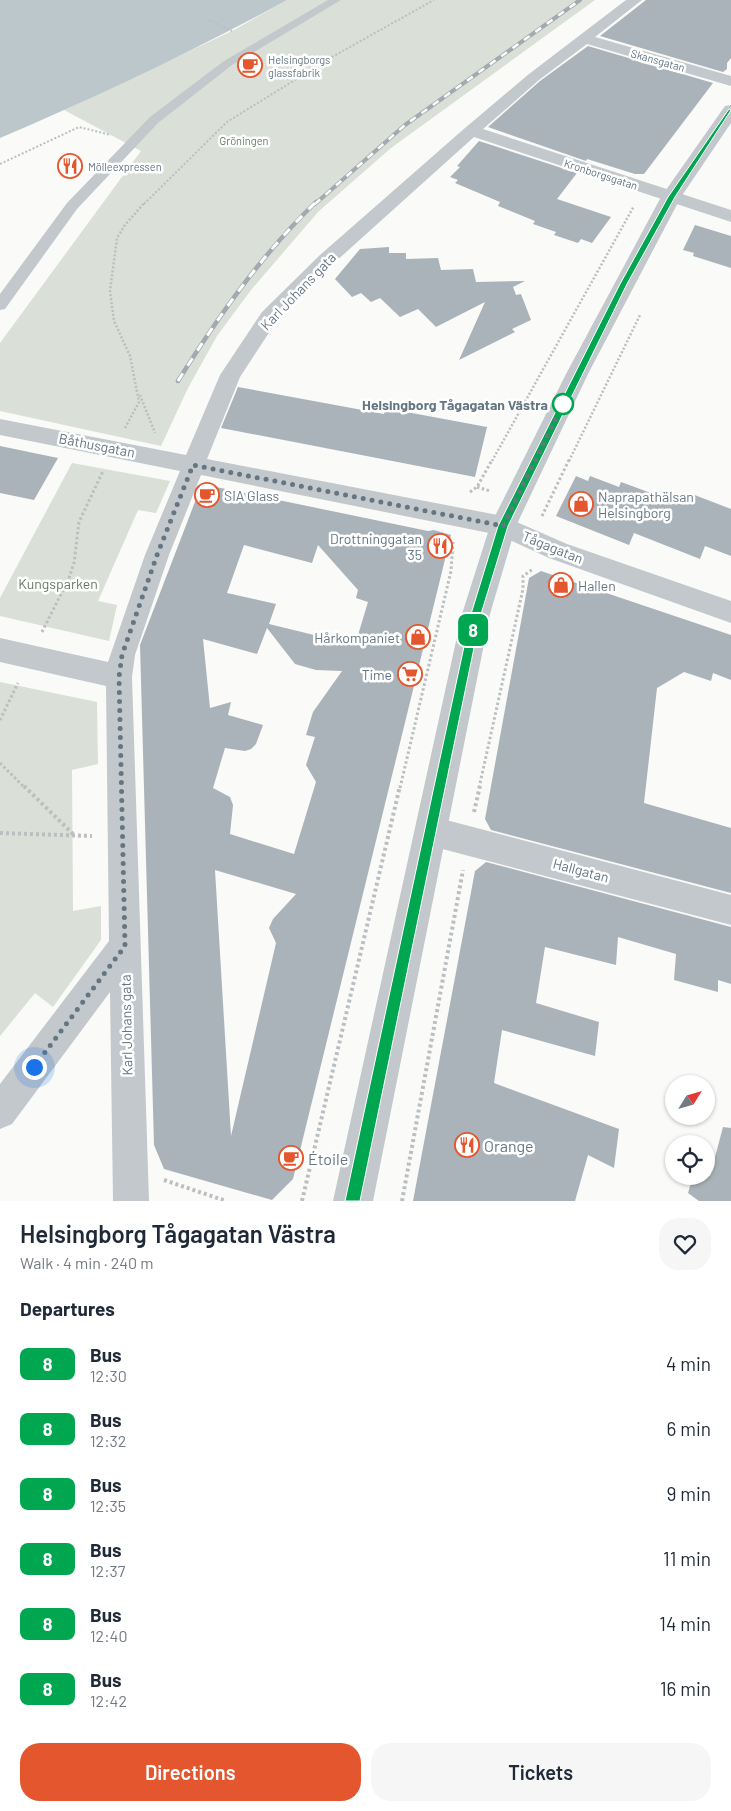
<!DOCTYPE html>
<html lang="en">
<head>
<meta charset="utf-8">
<style>
  :root { --surface:#fff; --page:#f6f6f7; --text:#1f2937; --muted:#747a83; --accent:#e4572e }
  body { margin:0; font-family:Barlow,sans-serif; background:var(--page); color:var(--text); height:100vh; display:flex; flex-direction:column; font-size:19px; white-space:nowrap }
  * { box-sizing:border-box; margin:0 }
  p { font-size:16px; color:var(--muted) }
  .icon { flex:none; width:28px; height:28px; fill:none; stroke:currentColor; stroke-width:2; stroke-linecap:round; stroke-linejoin:round }
  .map { position:relative; height:1201px; overflow:hidden }
  .panel { display:flex; flex-direction:column; background:var(--surface); flex:1 }
  .panel>* { flex:none }
  .badge { padding:0 10px; border-radius:8px; font-size:18px; line-height:32px }
  .needle { width:32px; rotate:53deg }
  .fabs { position:absolute; left:665px; top:1075px; display:grid; gap:10px }
  .fabs a { display:grid; place-items:center; width:50px; height:50px; border-radius:50%; background:var(--surface); box-shadow:0 1px 4px #0004; font-size:25px }
  .you { position:absolute; width:25px; height:25px; margin:-12px; border:4px solid #fff; border-radius:50%; background:#1a73e8; box-shadow:0 0 0 8px #1a73e833 }
  .map>.badge { position:absolute; translate:-50% -50%; box-shadow:0 0 0 2px #fff }
  h2 { padding:0 20px; font-size:19px; line-height:45px }
  .round { display:grid; place-items:center; flex:none; width:52px; height:52px; border-radius:20px; background:var(--page) }
  .overview { display:flex; align-items:center; justify-content:space-between; height:85px; padding:0 20px }
  h1 { font-size:24px; font-weight:600; line-height:38px }
  .action { display:flex; gap:10px; margin-top:auto; padding:10px 20px }
  .action a { flex:1; height:58px; border-radius:20px; background:var(--accent); color:#fff; font-size:20px; font-weight:600; line-height:58px; text-align:center }
  .action a+a { background:var(--page); color:var(--text) }
  ul { padding:0; list-style:none }
  li { display:flex; align-items:center; gap:15px; height:65px; padding:0 20px }
  li div { flex:1 }
  li b { display:block; font-size:19px }
  li em { font-style:normal }
  li .badge { min-width:55px; font-weight:700; text-align:center }
  .map>svg:first-child { display:block }
  .green { fill:#dadfd7 }
  .water { fill:#bbc7cb }
  .building { fill:#aab3b9; fill-rule:evenodd }
  .lines { fill:none; stroke-linecap:round; stroke-linejoin:round }
  .path-far3 { stroke:#bbbfc2; stroke-width:2; stroke-dasharray:2 2; stroke-linecap:butt }
  .path-far2 { stroke:#bbbfc2; stroke-width:2.5; stroke-dasharray:2 2; stroke-linecap:butt }
  .path-far1 { stroke:#bbbfc2; stroke-width:3; stroke-dasharray:2.5 2.5; stroke-linecap:butt }
  .path { stroke:#bbbfc2; stroke-width:4; stroke-dasharray:3 3; stroke-linecap:butt }
  .pedestrian { fill:#c3c8cc; fill-rule:evenodd }
  .minor { fill:#c3c8cc; fill-rule:evenodd }
  .tertiary { fill:#c3c8cc; fill-rule:evenodd }
  .rail-far1-casing { stroke:#a2aab0; stroke-width:4 }
  .rail-casing { stroke:#a2aab0; stroke-width:4.5 }
  .rail-far1 { stroke:#fff; stroke-width:2.5; stroke-dasharray:7; stroke-linecap:butt }
  .rail { stroke:#fff; stroke-width:3; stroke-dasharray:9; stroke-linecap:butt }
  .line { fill:#00a650; stroke:#fff }
  .walk { stroke:#657683; stroke-width:5; stroke-dasharray:0 9 }
  .stop-dot { fill:#fff; stroke:#00a650; stroke-width:2.5 }
  .labels { text-anchor:middle; dominant-baseline:central; stroke-width:5; stroke-linejoin:round; paint-order:stroke }
  .far-poi-label { font-size:11px; fill:#657683; stroke:#fff; text-anchor:start }
  .far-street-label { font-size:11px; fill:#657683; stroke:#fff }
  .far-park-label { font-size:11px; fill:#687a64; stroke:#fff }
  .street-label { font-size:14px; fill:#657683; stroke:#fff }
  .stop-label { font-size:14px; font-weight:bold; fill:#657683; stroke:#fff; text-anchor:end }
  .poi-label { font-size:14px; fill:#657683; stroke:#fff; text-anchor:start }
  .park-label { font-size:14px; fill:#687a64; stroke:#fff }
  .near-poi-label { font-size:16px; fill:#657683; stroke:#fff; text-anchor:start }
</style>
</head>
<body>
<div class="map">
<svg width="731" height="1201" viewBox="0 0 731 1201">
  <rect width="100%" height="100%" fill="#fafaf8"/>
  <g class="green">
    <polygon points="287,0 595,0 391,148 318,212 251,290 217,336 188,388 161,446 0,411 0,343 141,151 64,110 232,31"/>
    <polygon points="72,463 170,481 156,513 138,510 98,601 117,605 109,641 0,616 0,598"/>
    <polygon points="0,682 97,702 98,764 72,770 73,911 101,906 101,940 53,1007 35,993 0,1036"/>
  </g>
  <path class="water" d="M0 0H287C194 51 98 96 0 138Z"/>
  <g class="building">
    <polygon points="646,0 731,0 731,58 727,63 727,69 723,72 600,36"/>
    <polygon points="588,46 713,83 644,174 635,174 587,159 586,161 488,127 540,81"/>
    <polygon points="479,141 577,173 557,199 611,217 592,243 581,239 578,243 554,235 556,232 533,224 535,221 498,206 500,202 455,183 458,180 450,177 460,167 457,166"/>
    <polygon points="695,225 731,236 731,268 693,256 694,253 683,250"/>
    <polygon points="389,247 389,253 406,253 406,259 438,258 441,270 473,269 476,282 525,281 513,287 516,295 521,294 531,320 512,329 515,332 459,360 485,302 436,327 418,309 400,317 380,298 371,302 361,293 352,297 335,279 360,249"/>
    <polygon points="238,387 384,414 385,408 487,427 475,477 221,428"/>
    <polygon points="0,446 58,458 34,500 0,493"/>
    <polygon points="576,476 588,481 590,476 619,487 621,482 659,496 662,491 689,501 692,494 731,509 731,556 705,546 700,559 634,533 629,545 556,516"/>
    <path d="M211 486 428 531 434 530 451 535 293 1179 272 1200 164 1169 154 1145 140 645 198 494ZM244 545 312 563 318 545 358 590 356 598 368 602 355 645 269 624 276 604 227 593ZM267 628 295 664 316 670 342 671 313 712 306 735 315 737 306 765 316 782 294 854 230 834 233 805 230 797 213 788 225 748 245 751 251 749 256 744 263 725 228 715 231 702 210 708 203 639 257 654ZM215 870 296 894 273 919 269 928 276 943 231 1136Z"/>
    <polygon points="541,571 731,635 731,680 713,673 711,681 684,672 657,688 644,803 731,828 731,893 491,830 485,819 529,578"/>
    <polygon points="486,862 731,927 731,984 718,980 718,992 674,980 676,954 618,937 616,965 545,947 536,1003 599,1022 595,1056 502,1030 494,1083 619,1129 614,1168 588,1155 575,1201 413,1201 475,871"/>
    <polygon points="723,1127 731,1128 731,1201 699,1201 688,1193 693,1176 710,1176"/>
  </g>
  <g class="lines">
    <g class="path-far3">
      <polyline points="209,20 232,31"/>
      <polyline points="0,164 79,127 111,135"/>
      <polyline points="144,204 227,122 332,57 434,0"/>
    </g>
    <g class="path-far2">
      <polyline points="140,395 155,433"/>
      <polyline points="125,428 139,402 130,356 114,321 110,291 117,238 125,225 145,202"/>
      <polyline points="492,461 634,206"/>
      <polyline points="569,461 640,315"/>
    </g>
    <g class="path-far1">
      <polyline points="477,487 490,491"/>
      <polyline points="470,492 477,487 492,460"/>
      <polyline points="542,516 569,460"/>
      <polyline points="42,632 69,578 74,563 79,522 103,471"/>
      <polyline points="0,720 18,683"/>
      <polyline points="0,763 25,788"/>
      <polyline points="400,788 451,571 453,542"/>
      <polyline points="479,788 523,589 523,576 533,569"/>
    </g>
    <g class="path">
      <polyline points="24,786 73,834"/>
      <polyline points="474,812 480,786"/>
      <polyline points="0,833 92,836"/>
      <polyline points="164,1180 226,1201"/>
      <polyline points="302,1201 400,786"/>
      <polyline points="402,1201 463,870"/>
    </g>
    <polygon class="pedestrian" points="328,0 341,0 232,65 158,123 77,209 5,309 0,310 0,294 67,203 150,117 224,61"/>
    <g class="minor">
      <polygon points="626,0 642,0 595,37 731,76 731,86 587,44 539,80 483,129 731,210 731,222 474,137 334,263 276,322 240,377 207,459 503,516 567,544 731,601 731,623 549,558 499,535 201,475 169,555 135,655 132,677 149,1201 113,1201 110,992 12,1124 0,1129 0,1084 109,941 106,686 0,662 0,638 108,662 145,555 180,471 0,435 0,419 186,455 220,375 262,312 320,255 465,128 529,74"/>
      <polygon points="431,816 731,895 731,925 431,846 421,841 416,831 421,821"/>
    </g>
    <polygon class="tertiary" points="731,105 731,123 681,197 588,374 516,526 490,614 373,1201 333,1201 462,614 490,526 566,374 661,197 725,106"/>
    <defs>
      <polyline id="rail-far1" points="315,204 405,125 580,0"/>
      <path id="rail" d="M178 381C218 317 261 255 316 202"/>
    </defs>
    <use href="#rail-far1" class="rail-far1-casing"/>
    <use href="#rail" class="rail-casing"/>
    <use href="#rail-far1" class="rail-far1"/>
    <use href="#rail" class="rail"/>
  </g>
  <polygon class="line" points="729,109 731,110 675,197 627,284 508,526 481,614 360,1201 345,1201 471,614 498,526 620,284 668,197"/>
  <g class="lines">
    <polyline class="walk" points="34,1067 125,946 119,677 122,655 128,638 157,555 193,465 503,526 563,404"/>
  </g>
  <defs>
    <symbol id="cafe-ring" viewBox="-11 -11 22 22"><circle r="9.5" fill="#fff" stroke="#e4572e" stroke-width="1.5"/><path d="M-5.5-4.5H6V0H3Q3 3.5 0 3.5H-2.5Q-5.5 3.5-5.5 0ZM3-3.2v2h1.7v-2ZM-6 4.5H4V6H-6Z" fill="#e4572e"/></symbol>
    <symbol id="restaurant-ring" viewBox="-11 -11 22 22"><circle r="9.5" fill="#fff" stroke="#e4572e" stroke-width="1.5"/><path d="M-5-6h1v4h1v-4h1v4h1v-4h1v5L-1.5 .5V6h-2V.5L-5-1ZM5-6V6H3V1.5H1.5Q1.5-4 5-6Z" fill="#e4572e"/></symbol>
    <symbol id="shop-ring" viewBox="-11 -11 22 22"><circle r="9.5" fill="#fff" stroke="#e4572e" stroke-width="1.5"/><path d="M-5-2.5h2.3a2.7 3.5 0 0 1 5.4 0H5L5.5 6h-11ZM-1.5-2.5h3a1.5 2.3 0 0 0-3 0Z" fill="#e4572e"/></symbol>
    <symbol id="supermarket-ring" viewBox="-11 -11 22 22"><circle r="9.5" fill="#fff" stroke="#e4572e" stroke-width="1.5"/><path d="M-6-5.5h2.5l.6 2H6L4.5 2H-2.5L-4.4-4H-6ZM-1.5 3.2a1.3 1.3 0 1 0 .1 0ZM3 3.2a1.3 1.3 0 1 0 .1 0Z" fill="#e4572e"/></symbol>
  </defs>
  <g fill-rule="evenodd">
    <use href="#cafe-ring" x="236" y="51" width="28" height="28"/>
    <use href="#restaurant-ring" x="56" y="152" width="28" height="28"/>
    <use href="#cafe-ring" x="193" y="481" width="28" height="28"/>
    <use href="#shop-ring" x="567" y="490" width="28" height="28"/>
    <use href="#restaurant-ring" x="426" y="532" width="28" height="28"/>
    <use href="#shop-ring" x="547" y="571" width="28" height="28"/>
    <use href="#shop-ring" x="404" y="623" width="28" height="28"/>
    <use href="#supermarket-ring" x="396" y="660" width="28" height="28"/>
    <use href="#restaurant-ring" x="453" y="1131" width="28" height="28"/>
    <use href="#cafe-ring" x="277" y="1144" width="28" height="28"/>
  </g>
  <circle class="stop-dot" cx="563" cy="404" r="10"/>
  <g class="labels">
    <g class="far-poi-label">
      <text x="268" y="59">Helsingborgs<tspan x="268" dy="13">glassfabrik</tspan></text>
      <text x="88" y="166">Mölleexpressen</text>
    </g>
    <g class="far-street-label">
      <text transform="translate(658 60) rotate(16)">Skansgatan</text>
      <text transform="translate(601 174) rotate(18)">Kronborgsgatan</text>
    </g>
    <g class="far-park-label">
      <text x="244" y="140">Gröningen</text>
    </g>
    <g class="street-label">
      <text transform="translate(298 291) rotate(-46)">Karl Johans gata</text>
      <text transform="translate(97 445) rotate(11)">Båthusgatan</text>
      <text transform="translate(553 547) rotate(22)">Tågagatan</text>
      <text transform="translate(581 870) rotate(15)">Hallgatan</text>
      <text transform="translate(126 1025) rotate(-91)">Karl Johans gata</text>
    </g>
    <g class="stop-label">
      <text x="548" y="404">Helsingborg Tågagatan Västra</text>
    </g>
    <g class="poi-label">
      <text x="224" y="495">SIA Glass</text>
      <text x="598" y="496">Naprapathälsan<tspan x="598" dy="16">Helsingborg</tspan></text>
      <text x="422" y="538" text-anchor="end">Drottninggatan<tspan x="422" dy="16">35</tspan></text>
      <text x="578" y="585">Hallen</text>
      <text x="400" y="637" text-anchor="end">Hårkompaniet</text>
      <text x="392" y="674" text-anchor="end">Time</text>
    </g>
    <g class="park-label">
      <text x="58" y="583">Kungsparken</text>
    </g>
    <g class="near-poi-label">
      <text x="484" y="1145">Orange</text>
      <text x="308" y="1158">Étoile</text>
    </g>
  </g>
</svg>
<div class="fabs">
<a><svg class="needle" viewBox="-14 -14 28 28"><path d="M0-13l5 13h-10z" fill="#e53935"/><path d="M0 13l5-13h-10z" fill="#747a83"/></svg></a>
<a><svg class="icon" aria-label="locate" viewBox="0 0 24 24"><circle cx="12" cy="12" r="6"/><path d="M12 2v4M12 18v4M2 12h4M18 12h4"/></svg></a>
</div>
<div class="you" style="left:34px;top:1067px"></div>
<b class="badge" style="left:473px;top:630px;background:#00a650;color:#fff">8</b>
</div>
<section class="panel">
<div class="overview"><div><h1>Helsingborg Tågagatan Västra</h1><p>Walk · 4 min · 240 m</p></div><a class="round"><svg class="icon" aria-label="heart" viewBox="0 0 24 24"><path d="M12 20l-8-8c-3-5 5-10 8-4 3-6 11-1 8 4z"/></svg></a></div>
<h2>Departures</h2>
<ul>
<li><span class="badge" style="background:#00a650;color:#fff">8</span><div><b>Bus</b><p>12:30</p></div><em>4 min</em></li>
<li><span class="badge" style="background:#00a650;color:#fff">8</span><div><b>Bus</b><p>12:32</p></div><em>6 min</em></li>
<li><span class="badge" style="background:#00a650;color:#fff">8</span><div><b>Bus</b><p>12:35</p></div><em>9 min</em></li>
<li><span class="badge" style="background:#00a650;color:#fff">8</span><div><b>Bus</b><p>12:37</p></div><em>11 min</em></li>
<li><span class="badge" style="background:#00a650;color:#fff">8</span><div><b>Bus</b><p>12:40</p></div><em>14 min</em></li>
<li><span class="badge" style="background:#00a650;color:#fff">8</span><div><b>Bus</b><p>12:42</p></div><em>16 min</em></li>
</ul>
<div class="action"><a>Directions</a><a>Tickets</a></div>
</section>
</body>
</html>
